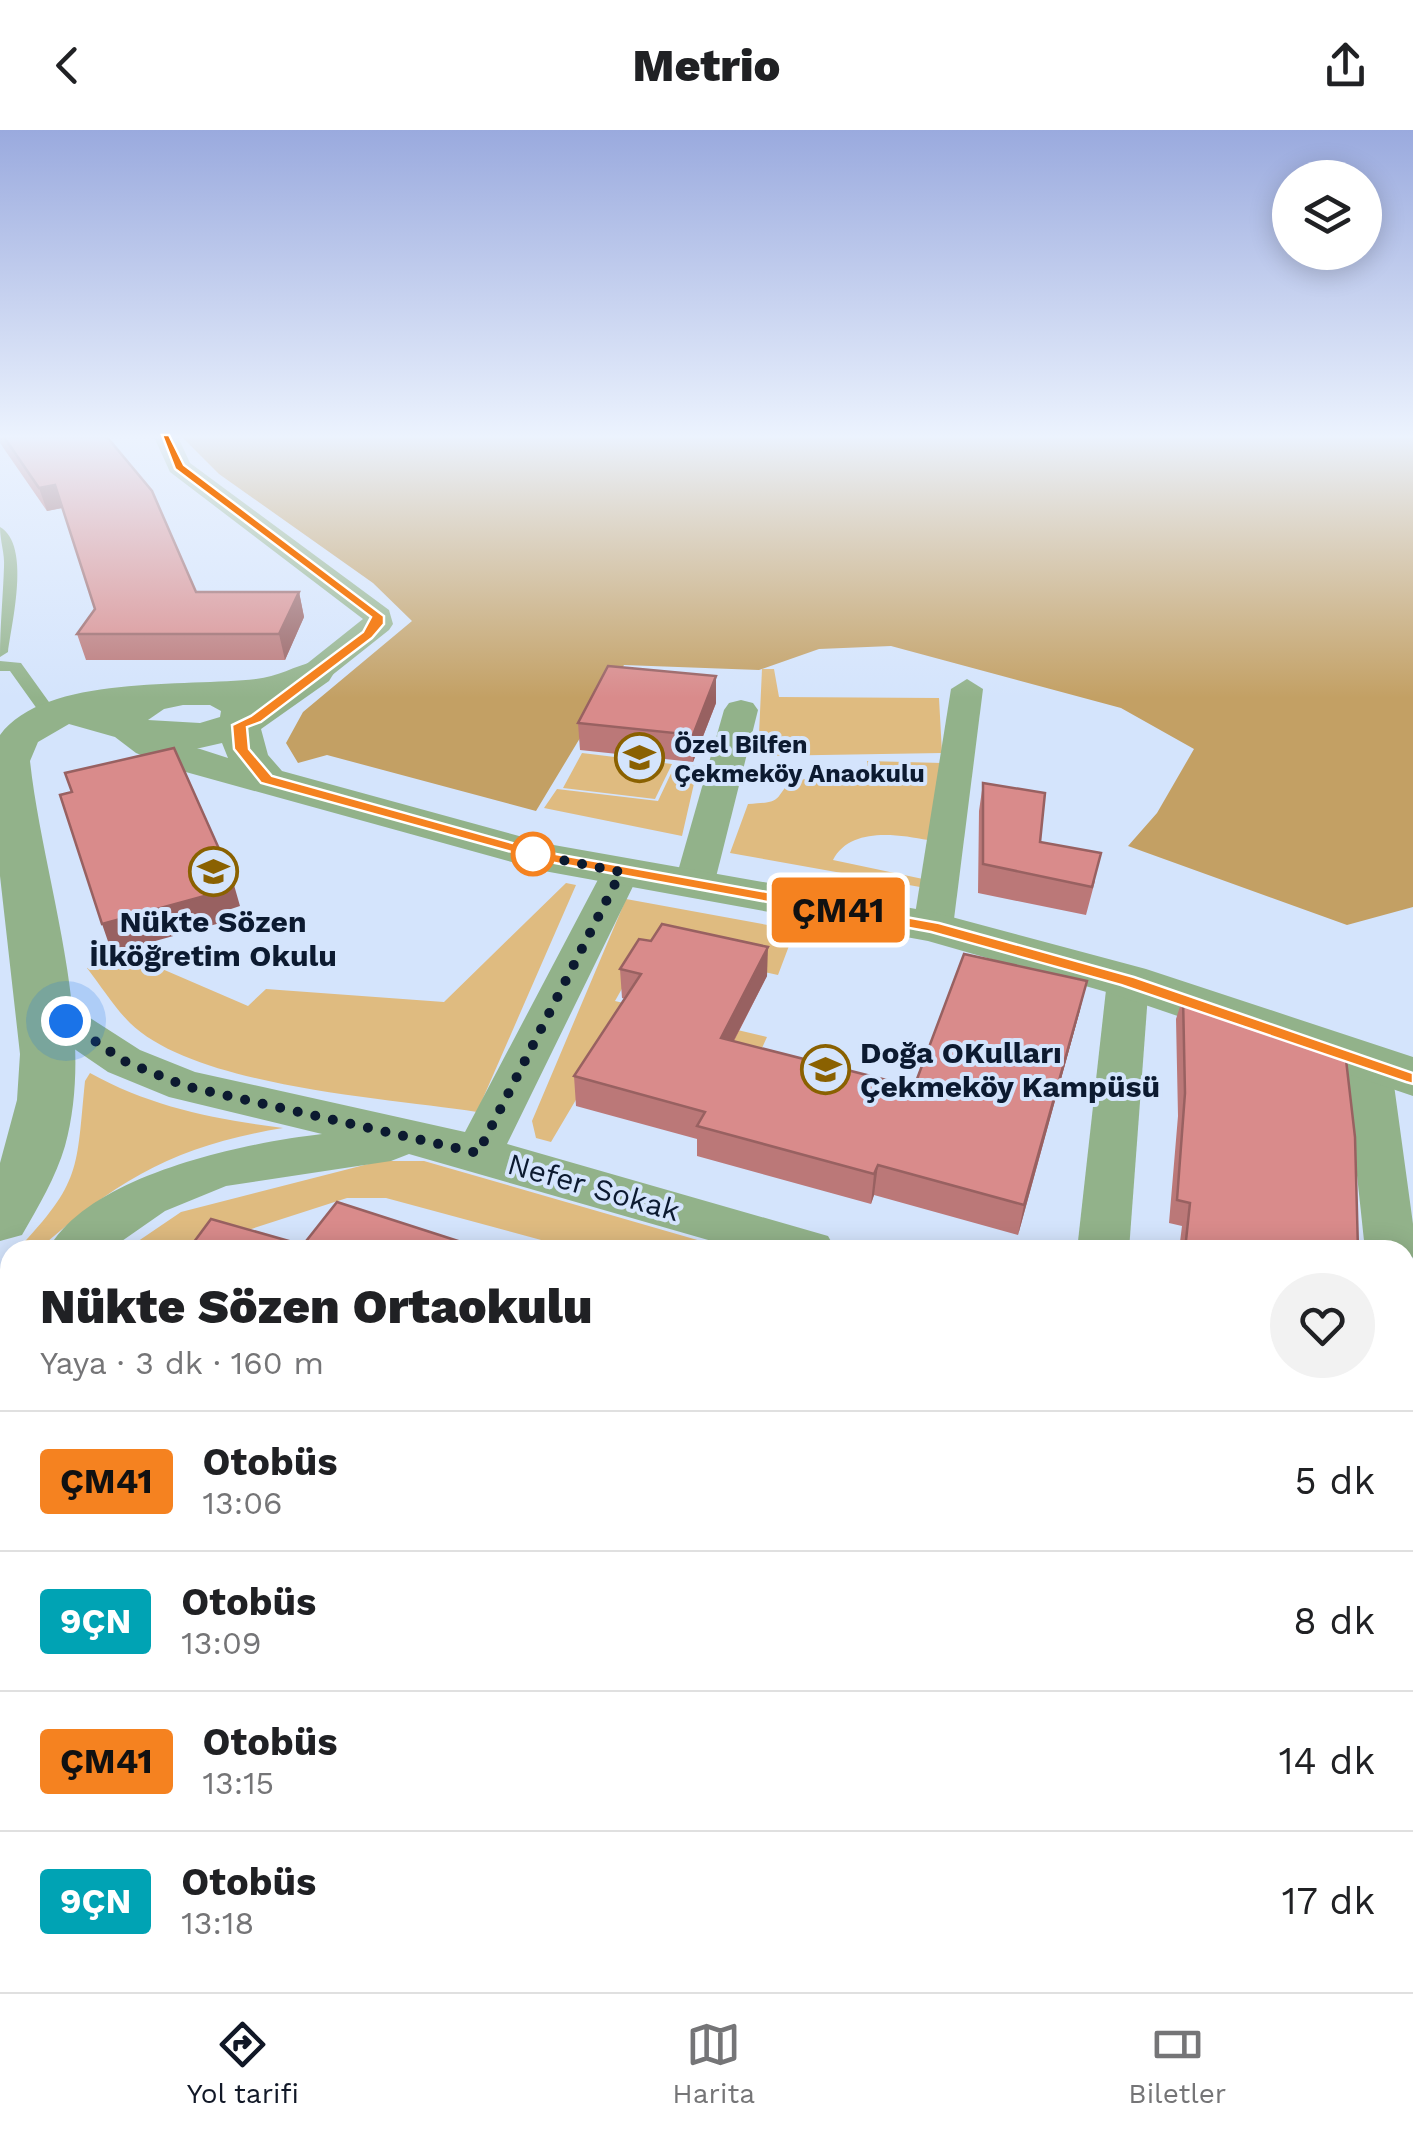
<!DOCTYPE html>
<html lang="tr">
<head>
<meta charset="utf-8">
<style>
  :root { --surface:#fff; --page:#f2f2f2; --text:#202124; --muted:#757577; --line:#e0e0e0; --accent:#111827 }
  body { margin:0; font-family:"Work Sans",sans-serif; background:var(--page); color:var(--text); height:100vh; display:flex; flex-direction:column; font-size:38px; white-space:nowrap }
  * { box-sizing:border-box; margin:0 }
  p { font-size:32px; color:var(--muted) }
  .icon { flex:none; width:55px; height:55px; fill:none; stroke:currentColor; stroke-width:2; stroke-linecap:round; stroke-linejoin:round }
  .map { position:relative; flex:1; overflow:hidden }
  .drawer { position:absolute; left:0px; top:1110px; width:1415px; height:752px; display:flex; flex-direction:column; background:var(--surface); border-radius:30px 30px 0 0; box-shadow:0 5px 25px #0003 }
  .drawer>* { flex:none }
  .badge { padding:0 20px; border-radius:8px; font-size:35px; line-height:65px }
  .controls { position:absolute; left:1272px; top:30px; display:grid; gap:20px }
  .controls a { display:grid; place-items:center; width:110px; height:110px; border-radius:50%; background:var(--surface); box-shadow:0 5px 25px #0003; font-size:50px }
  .you { position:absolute; width:50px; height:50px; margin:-25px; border:8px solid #fff; border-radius:50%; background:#1a73e8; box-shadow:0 0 0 15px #1a73e833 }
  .map>.badge { position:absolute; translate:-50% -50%; box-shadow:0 0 0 5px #fff }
  .round { display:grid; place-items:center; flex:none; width:105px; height:105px; border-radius:52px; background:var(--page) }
  .overview { display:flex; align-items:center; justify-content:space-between; height:170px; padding:0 40px }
  h1 { font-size:48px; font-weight:800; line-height:75px }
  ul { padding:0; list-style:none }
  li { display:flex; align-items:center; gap:30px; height:140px; padding:0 40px; border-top:2px solid var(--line) }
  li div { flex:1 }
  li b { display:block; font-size:38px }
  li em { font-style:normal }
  li .badge { min-width:110px; font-weight:700; text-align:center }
  header { display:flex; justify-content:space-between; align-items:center; height:130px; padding:0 40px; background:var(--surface); font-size:45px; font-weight:800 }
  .tab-bar { display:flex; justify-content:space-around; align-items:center; height:140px; border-top:2px solid var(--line); background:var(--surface); font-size:28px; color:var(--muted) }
  .tab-bar a { display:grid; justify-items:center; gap:5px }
  .tab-bar .active { color:var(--accent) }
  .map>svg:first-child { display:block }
  .green { fill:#dfbb80 }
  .forest { fill:#c3a064 }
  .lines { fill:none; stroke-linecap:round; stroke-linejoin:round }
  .service { fill:#92b28a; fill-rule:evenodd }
  .minor { fill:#92b28a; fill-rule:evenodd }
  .tertiary { fill:#92b28a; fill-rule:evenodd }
  .secondary { fill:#69995d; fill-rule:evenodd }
  .wall { fill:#bb7878 }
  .shaded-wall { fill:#986161 }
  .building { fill:#d98b8b; stroke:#986161; stroke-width:2.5 }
  .line { fill:#f58220; stroke:#fff; stroke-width:2.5 }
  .walk { stroke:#0c1a30; stroke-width:10; stroke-dasharray:0 18 }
  .stop-dot { fill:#fff; stroke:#f58220; stroke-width:5 }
  .labels { text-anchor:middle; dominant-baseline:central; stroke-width:8; stroke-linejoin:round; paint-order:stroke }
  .far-poi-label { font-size:25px; font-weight:bold; fill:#0c1a30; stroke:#d4e4fc; text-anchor:start }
  .poi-label { font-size:30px; font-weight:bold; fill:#0c1a30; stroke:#d4e4fc }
  .street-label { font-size:30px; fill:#0c1a30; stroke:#d4e4fc }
</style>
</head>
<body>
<header><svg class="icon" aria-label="back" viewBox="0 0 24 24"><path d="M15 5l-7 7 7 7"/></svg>Metrio<svg class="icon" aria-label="share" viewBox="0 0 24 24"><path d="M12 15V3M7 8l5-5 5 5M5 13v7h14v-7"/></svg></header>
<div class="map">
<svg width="1413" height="1862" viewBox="0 0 1413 1862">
  <rect width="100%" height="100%" fill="#d4e4fc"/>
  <g class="green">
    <polygon points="762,539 774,539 779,567 939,568 942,623 758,626"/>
    <polygon points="582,623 672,634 655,669 563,658"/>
    <path d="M867 631 942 633 928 710C896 704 850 697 833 730L923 749 920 757 730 723 748 674C782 672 773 672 791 650L868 646Z"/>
    <polygon points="675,635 698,636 682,706 544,678 557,659 658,671"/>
    <path d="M566 753 576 755 477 982C386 968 196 957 130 893 114 877 101 856 87 838L139 829 248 876 266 859 444 872Z"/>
    <polygon points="626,769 795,800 778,845 646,816 615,871 767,907 753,938 616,902 551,1012 536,1008 532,991"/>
    <path d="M90 943C151 977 214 989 283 998 175 1016 120 1048 38 1120H17C82 1051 76 1040 85 951Z"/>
    <polygon points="380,1031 424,1031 732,1120 578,1120 386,1068 347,1068 186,1120 125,1120 181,1082"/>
    <polygon points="0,1812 10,1817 10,1852 77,1853 92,1862 0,1862"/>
    <polygon points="446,1853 559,1853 575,1862 458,1862"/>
    <polygon points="742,1853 848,1853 843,1862 761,1862"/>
  </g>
  <polygon class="forest" points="182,307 1413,307 1413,777 1347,795 1128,716 1157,683 1194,619 1121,578 891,516 819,519 759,540 624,535 536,681 327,625 298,633 286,613 303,582 412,491 373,453 219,344"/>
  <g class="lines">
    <g class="service">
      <path d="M0 397C31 415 12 491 8 522L0 527C0 496 3 467 4 437 5 424 0 411 0 397Z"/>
      <polygon points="0,531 21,533 59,586 57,590 45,590 10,541 0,541"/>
      <polygon points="627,1852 677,1852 681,1862 631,1862"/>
      <polygon points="855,1852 893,1852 891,1862 853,1862"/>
    </g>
    <g class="minor">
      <polygon points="154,307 178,307 190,333 389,480 393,494 389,500 326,550 304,550 299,543 304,536 363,489 170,342"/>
      <polygon points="967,549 983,559 953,797 947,806 933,809 919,806 913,797 951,559"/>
      <polygon points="741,570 753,573 758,580 714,755 708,763 680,763 674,755 724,580 729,573"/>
      <path d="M621 730 635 734 640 742 507 1014 828 1106 836 1120H743L409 1024 391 1031 226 1056 165 1081 109 1120H48C88 1045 244 1013 322 1004L169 967 108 942 29 888 22 878 29 868 44 864 59 868 140 920 195 942 465 1002 602 742 607 734Z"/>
      <polygon points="1128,837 1143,841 1149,851 1129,1120 1077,1120 1107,851 1113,841"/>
      <polygon points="1368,918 1384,922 1391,933 1413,1094 1413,1127 1405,1136 1405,1120 1365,1120 1345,933 1352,922"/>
      <polygon points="10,1160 10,1212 0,1215 0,1164"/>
      <polygon points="1405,1284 1413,1287 1411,1414 1405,1411"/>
      <polygon points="0,1399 10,1403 10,1475 0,1471"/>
      <polygon points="262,1852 343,1852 347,1862 266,1862"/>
    </g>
    <path class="tertiary" d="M315 531 329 535 334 543 329 551 261 599 268 625 282 641 548 714 933 782 1146 839 1413 927V966L1110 863 928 811 544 741 175 639 136 623 115 607 69 594 38 612 30 631C43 751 98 897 65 1016 56 1047 38 1077 22 1105L0 1111V1033L17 970 20 924 0 746V605C45 544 187 557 256 549 277 547 295 536 315 531ZM183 575H210L221 581 220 587 200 593 148 590 164 579ZM222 613 228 628 197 618H200Z"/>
    <g class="secondary">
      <polygon points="0,1678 10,1682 10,1772 0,1768"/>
      <polygon points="188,1852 295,1852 299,1862 192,1862"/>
    </g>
  </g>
  <g class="wall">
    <polygon points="0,307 107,307 196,462 299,462 304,487 285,530 86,530 77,504 95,479 62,378 47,381 0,313"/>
    <polygon points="716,573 693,632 580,620 578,593"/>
    <polygon points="983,653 1040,712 1095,751 1086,785 978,763 979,681"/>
    <polygon points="620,839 767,846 734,911 914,957 1080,880 1018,1105 874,1065 871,1074 697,1026 697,1009 576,976 574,946 625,869 622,868"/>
    <polygon points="1183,867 1358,1120 1179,1120 1182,1096 1169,1093 1178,986 1176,889"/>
  </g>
  <g class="shaded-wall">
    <polygon points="55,355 62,378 47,381 39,358"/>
    <polygon points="299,462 304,487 285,530 279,504"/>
    <polygon points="716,546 716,573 693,632 693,605"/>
    <polygon points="232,748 240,776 228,780 231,790 112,823 102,794"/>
    <polygon points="768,817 767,846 720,937 721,908"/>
    <polygon points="1087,851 1080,880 1018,1105 1024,1075"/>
    <polygon points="878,1035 874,1065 871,1074 874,1044"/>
  </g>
  <g class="building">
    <polygon points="4,307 107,307 152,361 196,462 299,462 279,504 77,504 95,479 55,355 39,358"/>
    <polygon points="608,536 716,546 693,605 578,593"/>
    <polygon points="174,618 232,748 219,752 223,761 102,794 60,665 72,662 65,643"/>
    <polygon points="983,653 1045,663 1040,712 1101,723 1092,757 983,734"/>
    <polygon points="662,794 768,817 721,908 914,957 964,824 1087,851 1024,1075 878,1035 874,1044 697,996 705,982 574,946 641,844 620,839 639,809 651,811"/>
    <polygon points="1183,867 1345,921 1355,1007 1358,1120 1185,1120 1190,1073 1177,1070 1185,963"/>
    <polygon points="337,1072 486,1120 188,1120 211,1089 303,1115"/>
  </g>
  <linearGradient id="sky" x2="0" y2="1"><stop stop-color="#9aaade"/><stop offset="0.54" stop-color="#ecf3fe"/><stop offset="1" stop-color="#ecf3fe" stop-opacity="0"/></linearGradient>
  <rect width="1413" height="568" fill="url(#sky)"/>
  <polygon class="line" points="162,305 169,305 184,335 384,486 384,494 372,508 261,592 247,597 249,619 272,646 545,722 939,793 1134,847 1413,943 1413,954 1406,952 1121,855 931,802 544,731 261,653 234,619 232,595 251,586 363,502 371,487 175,339"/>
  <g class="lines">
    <polyline class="walk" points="66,891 124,931 185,956 478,1023 621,742 533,724"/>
  </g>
  <defs>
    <symbol id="school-ring" viewBox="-11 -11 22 22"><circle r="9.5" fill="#d4e4fc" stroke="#8a6101" stroke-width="1.5"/><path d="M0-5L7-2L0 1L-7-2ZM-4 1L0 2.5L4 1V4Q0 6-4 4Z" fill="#8a6101"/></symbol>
  </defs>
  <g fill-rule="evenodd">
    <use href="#school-ring" x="612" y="600" width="55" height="55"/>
    <use href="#school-ring" x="186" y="714" width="55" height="55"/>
    <use href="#school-ring" x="798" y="912" width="55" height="55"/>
  </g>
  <circle class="stop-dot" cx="533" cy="724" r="20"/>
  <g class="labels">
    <g class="far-poi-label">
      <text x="674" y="614">Özel Bilfen<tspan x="674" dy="29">Çekmeköy Anaokulu</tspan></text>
    </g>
    <g class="poi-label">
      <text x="213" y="791">Nükte Sözen<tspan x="213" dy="34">İlköğretim Okulu</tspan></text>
      <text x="860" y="922" text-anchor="start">Doğa OKulları<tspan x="860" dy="34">Çekmeköy Kampüsü</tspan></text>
    </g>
    <g class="street-label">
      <text transform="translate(594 1057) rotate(16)">Nefer Sokak</text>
    </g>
  </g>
</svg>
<div class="controls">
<a><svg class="icon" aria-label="layers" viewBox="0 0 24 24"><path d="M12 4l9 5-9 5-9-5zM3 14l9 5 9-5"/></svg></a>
</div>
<div class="you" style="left:66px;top:891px"></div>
<b class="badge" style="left:838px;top:780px;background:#f58220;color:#111">ÇM41</b>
<section class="drawer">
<div class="overview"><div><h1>Nükte Sözen Ortaokulu</h1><p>Yaya · 3 dk · 160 m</p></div><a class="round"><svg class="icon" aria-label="heart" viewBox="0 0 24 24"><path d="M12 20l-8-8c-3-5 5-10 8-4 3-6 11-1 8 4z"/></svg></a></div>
<ul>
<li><span class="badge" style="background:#f58220;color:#111">ÇM41</span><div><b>Otobüs</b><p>13:06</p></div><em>5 dk</em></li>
<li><span class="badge" style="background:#00a3b4;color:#fff">9ÇN</span><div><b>Otobüs</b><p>13:09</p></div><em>8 dk</em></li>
<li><span class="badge" style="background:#f58220;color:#111">ÇM41</span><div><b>Otobüs</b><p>13:15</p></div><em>14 dk</em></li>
<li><span class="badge" style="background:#00a3b4;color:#fff">9ÇN</span><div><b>Otobüs</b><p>13:18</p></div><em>17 dk</em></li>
</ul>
</section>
</div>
<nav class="tab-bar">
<a class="active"><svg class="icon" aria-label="directions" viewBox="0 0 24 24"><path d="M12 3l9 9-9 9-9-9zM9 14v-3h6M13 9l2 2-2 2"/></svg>Yol tarifi</a>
<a><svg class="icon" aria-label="map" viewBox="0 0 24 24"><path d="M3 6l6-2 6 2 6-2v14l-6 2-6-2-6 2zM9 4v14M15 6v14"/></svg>Harita</a>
<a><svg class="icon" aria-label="tickets" viewBox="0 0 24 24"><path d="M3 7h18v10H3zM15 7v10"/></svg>Biletler</a>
</nav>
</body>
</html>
